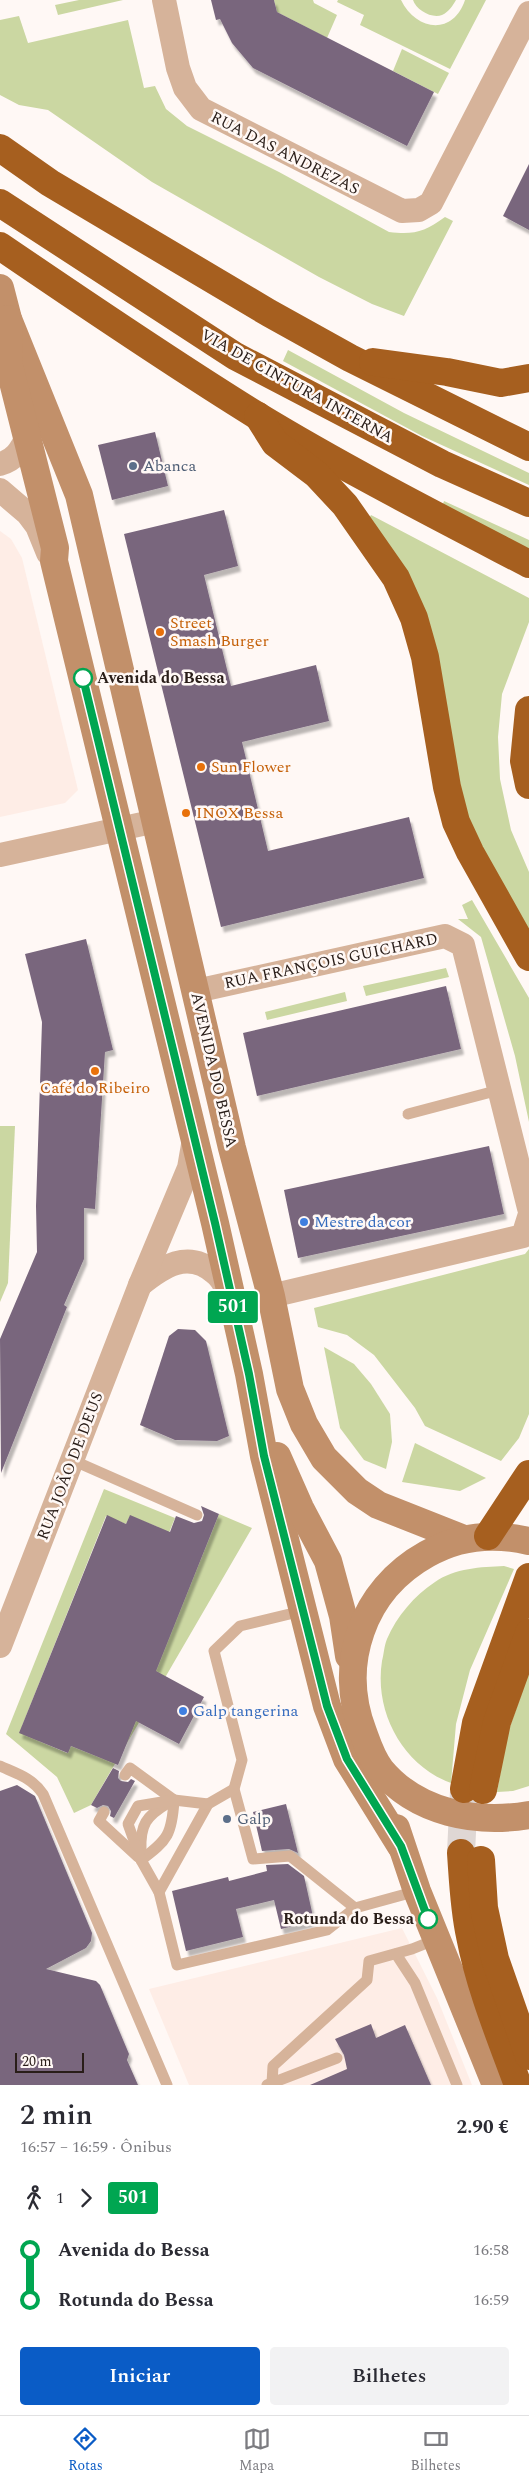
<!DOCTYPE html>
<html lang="pt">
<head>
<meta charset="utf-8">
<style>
  :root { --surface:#fff; --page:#f2f2f3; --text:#2b2b33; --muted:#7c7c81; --line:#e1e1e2; --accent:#0a5cc6 }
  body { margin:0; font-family:Spectral,serif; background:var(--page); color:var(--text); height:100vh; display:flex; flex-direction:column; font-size:19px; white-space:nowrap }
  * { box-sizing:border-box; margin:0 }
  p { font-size:16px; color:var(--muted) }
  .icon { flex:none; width:28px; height:28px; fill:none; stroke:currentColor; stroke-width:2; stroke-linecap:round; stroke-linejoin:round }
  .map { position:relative; height:2085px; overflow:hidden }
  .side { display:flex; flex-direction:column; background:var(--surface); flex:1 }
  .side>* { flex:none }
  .badge { padding:0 10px; border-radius:4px; font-size:18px; line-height:32px }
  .scale { position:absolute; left:15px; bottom:12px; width:69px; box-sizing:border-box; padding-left:5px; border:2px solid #291d18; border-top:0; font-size:14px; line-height:18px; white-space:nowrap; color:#291d18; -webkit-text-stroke:4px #fff8f5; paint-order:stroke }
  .map>.badge { position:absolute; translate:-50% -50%; box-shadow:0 0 0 2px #fff }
  .legs { display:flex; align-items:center; gap:8px; height:55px; padding:0 20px; font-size:16px }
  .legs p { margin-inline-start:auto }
  .head { display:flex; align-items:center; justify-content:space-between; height:85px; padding:0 20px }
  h1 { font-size:28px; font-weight:600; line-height:38px }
  .cta { display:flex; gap:10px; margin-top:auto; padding:10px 20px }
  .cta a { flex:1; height:58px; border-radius:5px; background:var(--accent); color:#fff; font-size:20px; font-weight:600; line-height:58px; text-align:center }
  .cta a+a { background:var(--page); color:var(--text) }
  ul { padding:0 20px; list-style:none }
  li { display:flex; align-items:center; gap:18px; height:50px; font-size:19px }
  li i { display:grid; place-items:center; width:8px; height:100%; margin:0 6px; background:currentColor }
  li i::after { content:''; width:12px; height:12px; margin:-6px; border:4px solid; border-radius:50%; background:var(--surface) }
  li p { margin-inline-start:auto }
  li:first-child i { background:linear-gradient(#0000 50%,currentColor 0) }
  li:last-child i { background:linear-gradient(currentColor 50%,#0000 0) }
  .menu { display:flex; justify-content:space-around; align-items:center; height:70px; border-top:1px solid var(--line); background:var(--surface); font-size:14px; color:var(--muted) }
  .menu a { display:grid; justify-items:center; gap:2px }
  .menu .on { color:var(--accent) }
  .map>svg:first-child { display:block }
  .built { fill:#feede6 }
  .green { fill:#cbd7a2 }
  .building { fill:#79667d; filter:url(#shadow) }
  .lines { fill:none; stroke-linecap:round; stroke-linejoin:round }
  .motorway-tunnel { stroke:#dfd7d4; stroke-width:28; stroke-dasharray:28 14; stroke-linecap:butt }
  .service { stroke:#d6b39a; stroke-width:11 }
  .minor { stroke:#d6b39a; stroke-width:24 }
  .secondary { stroke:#c2906a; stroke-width:28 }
  .motorway { stroke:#a65f1f; stroke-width:28 }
  .line-1-casing { stroke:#fff; stroke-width:11 }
  .line-1 { stroke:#00a651; stroke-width:8 }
  .service-dot { fill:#5c6f8a; stroke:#fff8f5; stroke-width:2 }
  .food-dot { fill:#e8710a; stroke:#fff8f5; stroke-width:2 }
  .stop-1-dot { fill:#fff; stroke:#00a651; stroke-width:2.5 }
  .shop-dot { fill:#3f7fe0; stroke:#fff8f5; stroke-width:2 }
  .labels { text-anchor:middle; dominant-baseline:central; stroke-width:5; stroke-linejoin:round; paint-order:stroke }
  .street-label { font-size:16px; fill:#291d18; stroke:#fff8f5 }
  .service-label { font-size:16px; fill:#4e5e75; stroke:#fff8f5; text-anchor:start }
  .food-label { font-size:16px; fill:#c56008; stroke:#fff8f5; text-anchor:start }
  .stop-label { font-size:16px; font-weight:bold; fill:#291d18; stroke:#fff8f5; text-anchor:start }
  .shop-label { font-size:16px; fill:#366cbe; stroke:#fff8f5; text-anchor:start }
</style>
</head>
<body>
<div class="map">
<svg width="529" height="2085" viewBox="0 0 529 2085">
  <defs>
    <filter id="shadow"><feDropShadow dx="3" dy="5.5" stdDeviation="1" flood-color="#0004"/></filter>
  </defs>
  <rect width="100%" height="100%" fill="#fff8f5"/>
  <g class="built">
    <polygon points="0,531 11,539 22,558 78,790 65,803 0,817"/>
    <polygon points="402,1928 437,1998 472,2085 189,2085 149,1989"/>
  </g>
  <g class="green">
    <polygon points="79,0 123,0 58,15 55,5"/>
    <polygon points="274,0 313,0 314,3 337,15 327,38 277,12"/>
    <path d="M338 0H401C416 31 453 36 465 0H486L450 69 360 25 364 15 337 2Z"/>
    <path d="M413 0H456C453 5 449 12 442 15 432 19 416 10 413 0Z"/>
    <path d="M19 16 28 43 128 20 144 88 155 86 166 109 187 126 279 172 389 232C414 235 424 232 445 217L453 221 404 316 372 304 319 277 152 182 48 110 19 105 0 95V20Z"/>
    <polygon points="402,49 449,73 438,94 393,71"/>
    <polygon points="288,350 404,413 529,473 529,485 422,436 283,361"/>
    <polygon points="444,501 529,540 529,554 442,507"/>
    <polygon points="371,515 529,598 529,622 502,694 498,737 500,779 511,830 529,872 529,938 476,848 404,569 388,543 368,520"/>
    <polygon points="472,900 529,998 529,1122 515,1056 481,937 458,919 468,919 462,905"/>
    <polygon points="446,968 449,977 366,996 363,986"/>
    <polygon points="345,992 347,1001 267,1020 265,1012"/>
    <polygon points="0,1126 15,1126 8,1283 0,1302"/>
    <polygon points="529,1249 529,1414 519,1438 501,1461 425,1426 415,1408 374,1355 347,1335 318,1327 314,1308 525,1254"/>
    <polygon points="324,1347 354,1364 371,1384 390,1414 392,1442 386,1469 364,1460 340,1428"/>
    <polygon points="415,1443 486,1478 460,1491 402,1482"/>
    <polygon points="104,1489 175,1518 166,1540 158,1527 130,1516 126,1524 106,1516 22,1726 39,1741 67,1753 71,1746 104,1759 112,1739 126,1744 219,1514 252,1528 91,1805 74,1813 57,1777 6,1734"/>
    <path d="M504 1566 514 1569 470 1670 456 1724 451 1783C402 1765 374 1711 382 1661 384 1654 384 1646 387 1639 397 1616 414 1596 435 1582 455 1568 481 1567 504 1566Z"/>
    <polygon points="529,1672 529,1786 513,1791 497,1792 507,1735"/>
  </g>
  <g class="building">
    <polygon points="211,0 274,0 277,12 434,92 407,146 253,68 232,43 220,19 216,20"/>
    <polygon points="529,164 529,230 503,216"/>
    <polygon points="155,432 168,486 112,500 98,445"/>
    <polygon points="224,510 238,566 204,575 231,686 316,665 329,721 242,742 268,851 409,817 424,878 221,927 124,534"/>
    <polygon points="86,939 113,1050 105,1052 95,1209 84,1208 84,1259 64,1305 67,1307 1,1473 0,1339 37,1252 36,1206 42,1022 25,954"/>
    <polygon points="446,986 461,1049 257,1096 243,1033"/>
    <polygon points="489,1146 504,1214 298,1258 284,1190"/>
    <polygon points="178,1329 195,1330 206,1341 229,1436 217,1441 175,1440 140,1425 169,1336"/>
    <polygon points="201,1506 219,1514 156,1671 204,1697 179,1744 136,1721 118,1765 71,1746 68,1753 19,1733 107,1515 126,1524 130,1515 170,1532 176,1516 194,1523 202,1521 204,1515"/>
    <polygon points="113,1768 119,1771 118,1778 121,1781 128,1782 131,1779 135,1781 114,1818 110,1816 111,1811 108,1806 103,1805 97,1808 91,1805"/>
    <polygon points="17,1785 35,1796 92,1933 91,1941 86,1948 46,1969 96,1981 100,1985 129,2054 127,2060 138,2085 0,2085 0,1791"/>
    <polygon points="286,1804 298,1853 289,1849 262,1851 253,1812"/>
    <polygon points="288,1864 304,1876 314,1921 281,1929 274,1900 236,1909 243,1937 186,1951 172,1891 228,1877 229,1881 267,1871 266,1865"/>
    <polygon points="371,2024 376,2038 405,2025 431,2085 310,2085 347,2069 344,2055 335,2039"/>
  </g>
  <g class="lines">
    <polyline class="motorway-tunnel" points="461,1853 464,1791"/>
    <g class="service">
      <polyline points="408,1114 499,1090"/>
      <polyline points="72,1460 197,1515"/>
      <polyline points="302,1611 240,1626 214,1651 242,1760 234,1789 253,1859 290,1856 355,1908 417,1891"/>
      <path d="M0 1766C18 1774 32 1778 43 1794L167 2085"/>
      <polyline points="125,1775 130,1768 174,1800"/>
      <polyline points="234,1789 208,1804 159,1892 177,1965 327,1930 355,1908"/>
      <polyline points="104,1812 99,1821 138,1857"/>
      <path d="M141 1850C140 1825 146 1816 168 1803"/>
      <path d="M141 1860C168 1840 172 1834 174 1800"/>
      <polyline points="159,1892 141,1860 128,1824 138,1806 174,1800 208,1804"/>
      <polyline points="396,1954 415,1983 457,2085"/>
      <polyline points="272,2083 273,2066 367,1980 369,1961 412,1949 437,1939"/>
      <polyline points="267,2085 337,2058"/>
    </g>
    <g class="minor">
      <polyline points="164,0 178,68 185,88 201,109 402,211 419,210 431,203 529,13"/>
      <path d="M0 464C15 460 21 450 27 437"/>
      <polyline points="0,490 28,514 37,526 48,553"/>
      <polyline points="0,855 156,821"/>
      <polyline points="196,991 445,936 463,945 529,1208"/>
      <path d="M140 1285C162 1267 188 1249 215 1273 222 1278 226 1288 230 1295"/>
      <polyline points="271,1296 523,1236 529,1217"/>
      <polyline points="0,1646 140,1285 189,1168 194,1139"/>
    </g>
    <g class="secondary">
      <polyline points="0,288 8,319 79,495 232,1148 271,1296 290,1389 304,1424 324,1458 357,1491 378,1505 464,1539"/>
      <polyline points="8,319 9,366 55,548 54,561 215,1223 249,1374 264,1456 327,1706 347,1759 401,1846"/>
      <polyline points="277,1456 300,1508 328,1561 343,1616 349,1656"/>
      <path d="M529 1541C494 1533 458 1536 427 1554 362 1590 337 1664 363 1732 368 1746 372 1759 381 1770 417 1813 476 1824 529 1815"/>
      <polyline points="396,1828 417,1891 496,2085"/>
    </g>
    <g class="motorway">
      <polyline points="0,148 50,183 269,313 350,358 529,447"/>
      <polyline points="0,203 235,356 442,464 529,503"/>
      <path d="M0 246C85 304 169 361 256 415 345 469 437 516 529 564"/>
      <polyline points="373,362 447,372 501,383 529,378"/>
      <polyline points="258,416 275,443 316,474 345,505 396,578 414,618 425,657 447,787 456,822 470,852 529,957"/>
      <polyline points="529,710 524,761 529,785"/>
      <polyline points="488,1536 529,1474"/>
      <polyline points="464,1789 476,1723 529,1577"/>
      <polyline points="483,1790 497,1722 529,1633"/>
      <path d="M461 1853C463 1881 464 1909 470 1936 480 1988 500 2036 518 2085"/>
      <polyline points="481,1860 484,1908 495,1959 529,2056"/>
    </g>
  </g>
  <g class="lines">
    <defs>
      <polyline id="line-1" points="83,678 215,1223 249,1374 264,1456 327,1706 347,1759 401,1846 428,1919"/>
    </defs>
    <use href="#line-1" class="line-1-casing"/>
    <use href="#line-1" class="line-1"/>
  </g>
  <g class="service-dot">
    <circle cx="133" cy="466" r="5"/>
    <circle cx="227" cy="1819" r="5"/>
  </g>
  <g class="food-dot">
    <circle cx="160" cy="632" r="5"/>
    <circle cx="201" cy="767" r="5"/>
    <circle cx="186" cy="813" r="5"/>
    <circle cx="95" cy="1071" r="5"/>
  </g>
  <g class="stop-1-dot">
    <circle cx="83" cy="678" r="9"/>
    <circle cx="428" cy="1919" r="9"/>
  </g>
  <g class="shop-dot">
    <circle cx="304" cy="1222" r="5"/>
    <circle cx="183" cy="1711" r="5"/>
  </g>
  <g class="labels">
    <g class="street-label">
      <text transform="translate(285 153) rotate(27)">RUA DAS ANDREZAS</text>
      <text transform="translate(297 386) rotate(29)">VIA DE CINTURA INTERNA</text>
      <text transform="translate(331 961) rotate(-12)">RUA FRANÇOIS GUICHARD</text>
      <text transform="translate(214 1070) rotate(77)">AVENIDA DO BESSA</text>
      <text transform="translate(70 1466) rotate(-69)">RUA JOÃO DE DEUS</text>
    </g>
    <g class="service-label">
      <text x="143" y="466">Abanca</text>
      <text x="237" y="1819">Galp</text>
    </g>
    <g class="food-label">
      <text x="170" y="623">Street<tspan x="170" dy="18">Smash Burger</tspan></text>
      <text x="211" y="767">Sun Flower</text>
      <text x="196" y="813">INOX Bessa</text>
      <text x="95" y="1088" text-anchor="middle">Café do Ribeiro</text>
    </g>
    <g class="stop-label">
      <text x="97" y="678">Avenida do Bessa</text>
      <text x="414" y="1919" text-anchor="end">Rotunda do Bessa</text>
    </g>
    <g class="shop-label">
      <text x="314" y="1222">Mestre da cor</text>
      <text x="193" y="1711">Galp tangerina</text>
    </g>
  </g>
</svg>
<div class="scale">20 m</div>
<b class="badge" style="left:233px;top:1307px;background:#00a651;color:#fff">501</b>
</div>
<section class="side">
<div class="head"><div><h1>2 min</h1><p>16:57 – 16:59 · Ônibus</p></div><b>2.90 €</b></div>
<div class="legs"><svg class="icon" aria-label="walk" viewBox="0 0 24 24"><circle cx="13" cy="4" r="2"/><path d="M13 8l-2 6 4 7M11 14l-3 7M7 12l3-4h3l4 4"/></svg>1<svg class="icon" aria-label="forward" viewBox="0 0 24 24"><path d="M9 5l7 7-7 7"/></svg><b class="badge" style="background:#00a651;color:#fff">501</b></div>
<ul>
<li><i style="color:#00a651"></i><b>Avenida do Bessa</b><p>16:58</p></li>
<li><i style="color:#00a651"></i><b>Rotunda do Bessa</b><p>16:59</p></li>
</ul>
<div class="cta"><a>Iniciar</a><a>Bilhetes</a></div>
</section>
<nav class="menu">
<a class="on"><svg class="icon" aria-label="directions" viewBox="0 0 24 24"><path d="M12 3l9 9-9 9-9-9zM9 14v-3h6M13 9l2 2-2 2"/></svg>Rotas</a>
<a><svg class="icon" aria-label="map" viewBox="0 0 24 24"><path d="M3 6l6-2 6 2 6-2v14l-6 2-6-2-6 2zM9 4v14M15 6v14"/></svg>Mapa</a>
<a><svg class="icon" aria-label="tickets" viewBox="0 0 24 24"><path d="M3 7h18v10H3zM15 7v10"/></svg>Bilhetes</a>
</nav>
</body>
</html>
